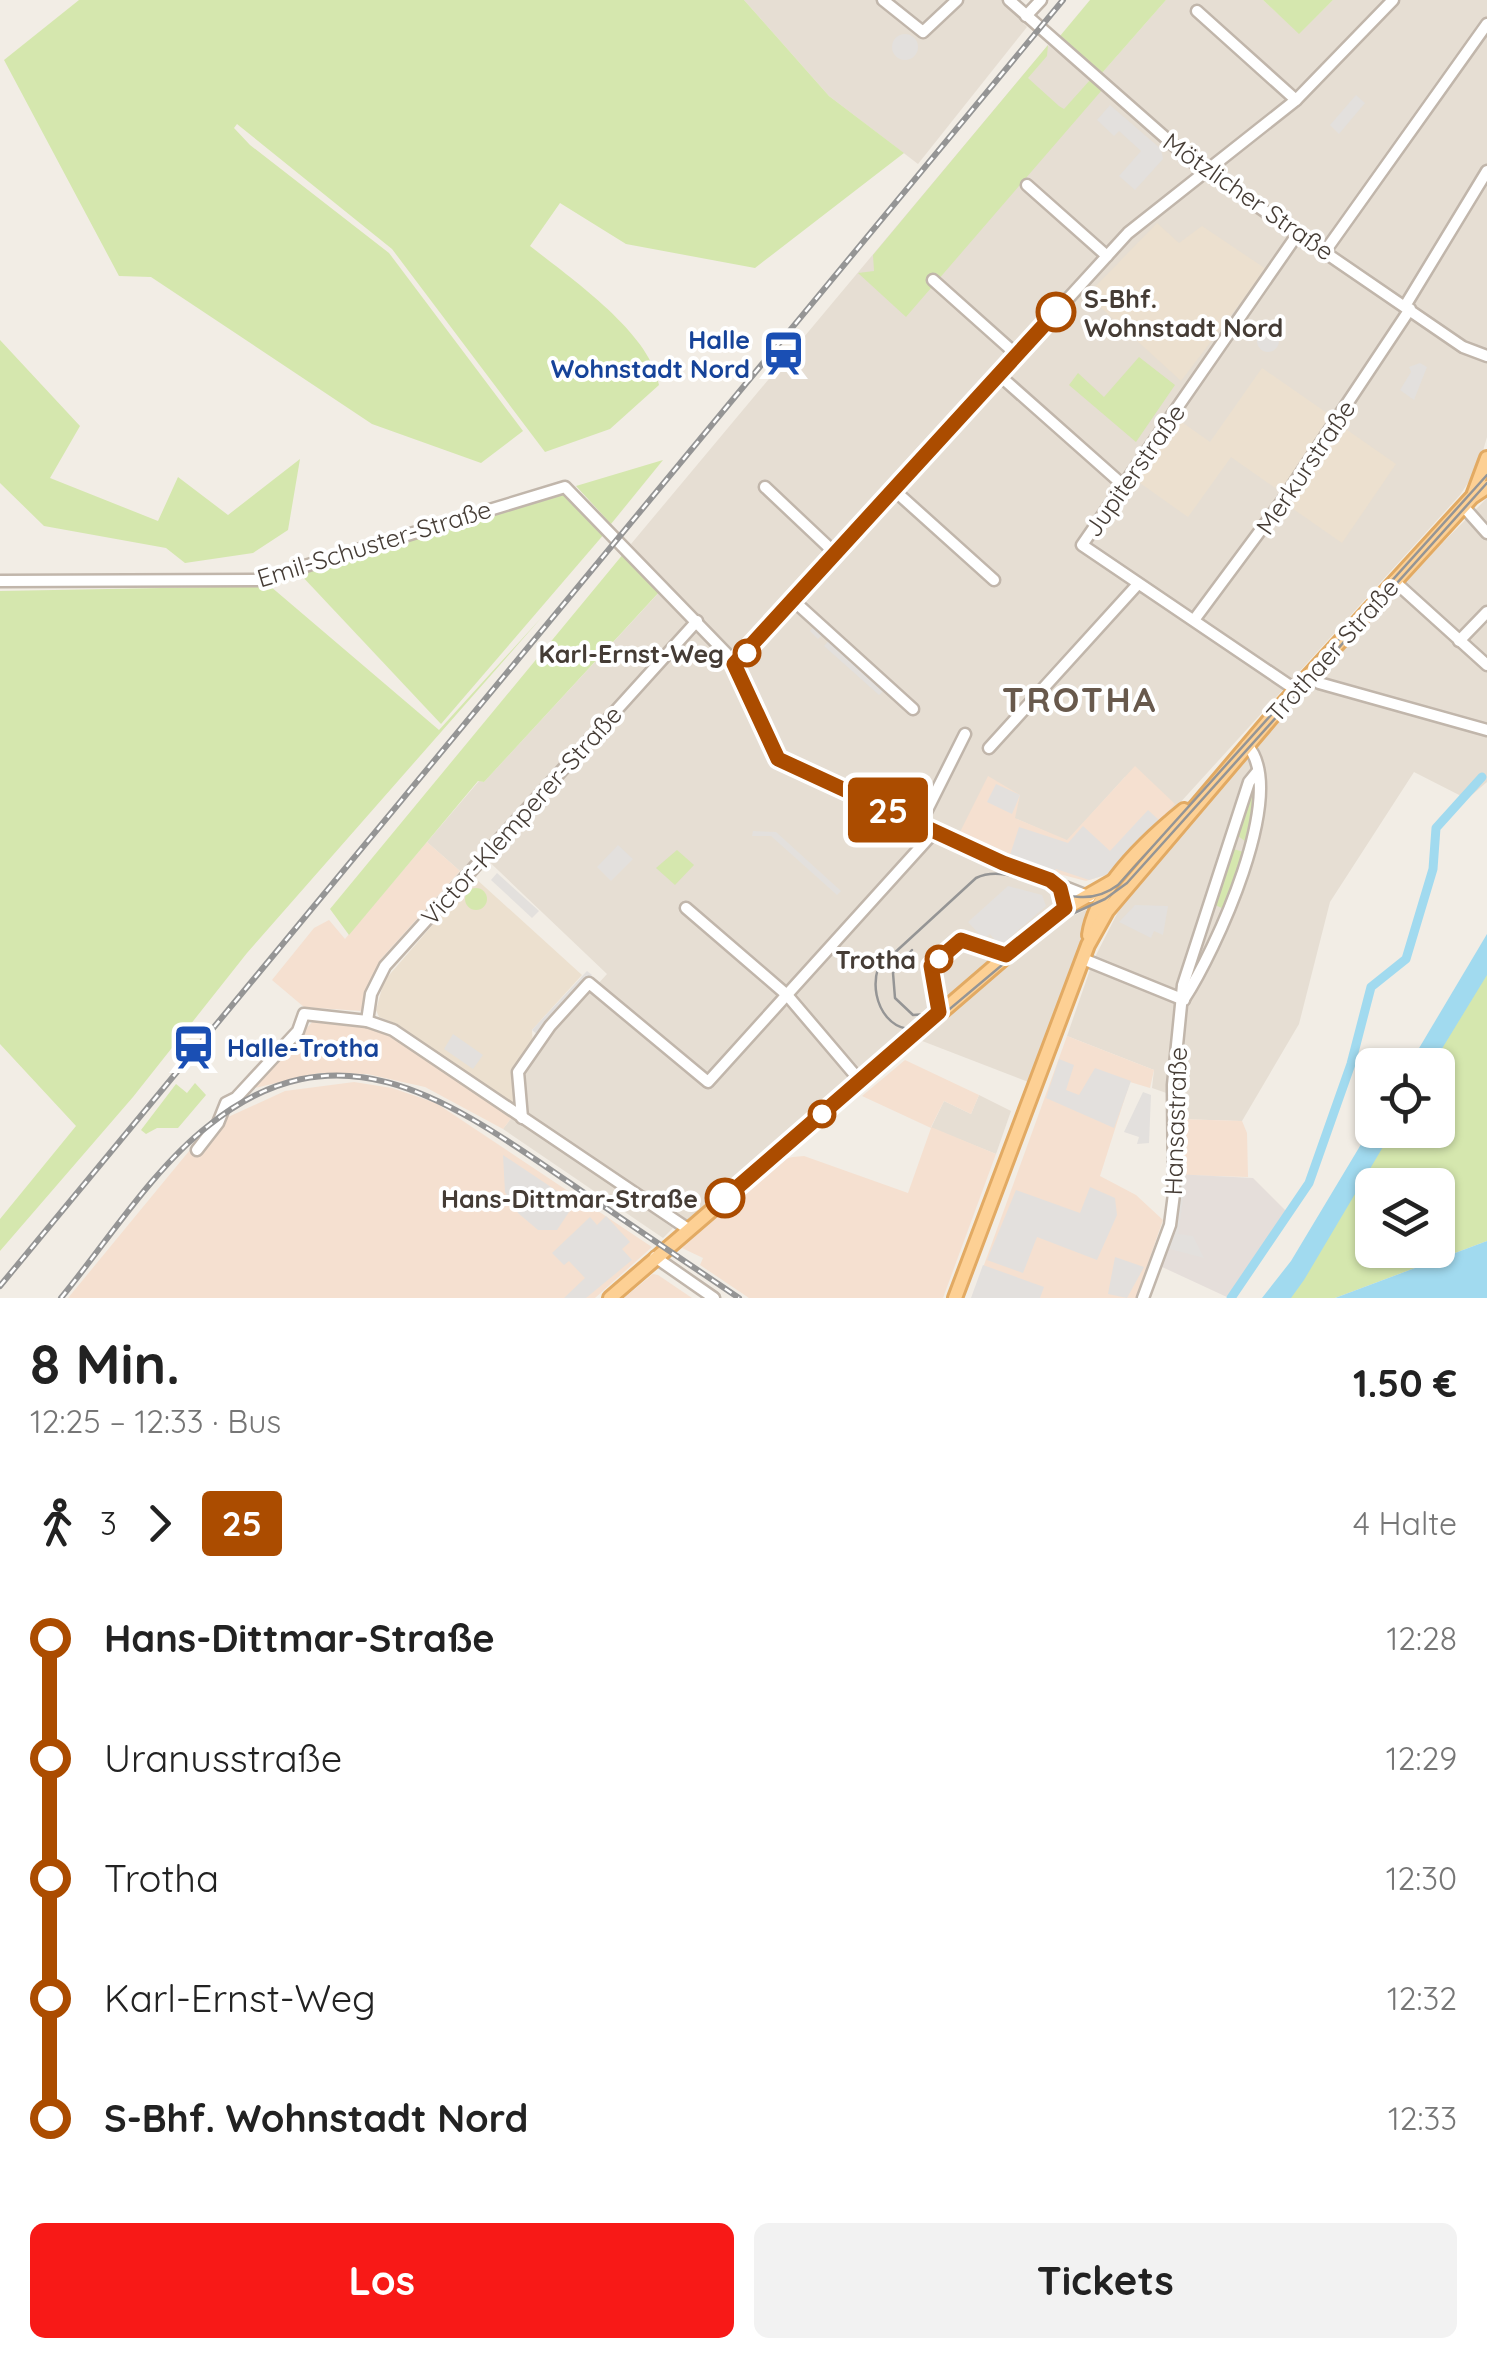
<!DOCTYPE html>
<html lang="de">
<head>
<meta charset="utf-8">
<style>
  :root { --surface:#fff; --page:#f2f2f2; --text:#222; --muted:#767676; --accent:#f81917 }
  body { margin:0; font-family:Quicksand,sans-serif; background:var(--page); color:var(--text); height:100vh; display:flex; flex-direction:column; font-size:38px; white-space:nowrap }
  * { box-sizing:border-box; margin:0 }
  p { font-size:32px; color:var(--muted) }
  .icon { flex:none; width:55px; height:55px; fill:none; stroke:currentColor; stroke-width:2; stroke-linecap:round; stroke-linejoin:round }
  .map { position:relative; height:1298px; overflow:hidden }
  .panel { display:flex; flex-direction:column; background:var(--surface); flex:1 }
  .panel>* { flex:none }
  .badge { padding:0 20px; border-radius:8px; font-size:35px; line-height:65px }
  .tools { position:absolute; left:1355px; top:1048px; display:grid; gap:20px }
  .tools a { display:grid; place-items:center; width:100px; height:100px; border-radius:15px; background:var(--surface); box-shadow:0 2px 8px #0004; font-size:50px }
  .map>.badge { position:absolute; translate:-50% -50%; box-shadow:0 0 0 5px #fff }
  .legs { display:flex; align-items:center; gap:15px; height:110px; padding:0 30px; font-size:32px }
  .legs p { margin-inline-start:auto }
  .summary { display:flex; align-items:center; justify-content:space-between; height:170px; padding:0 30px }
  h1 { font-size:55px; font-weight:700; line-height:75px }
  .action { display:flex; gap:20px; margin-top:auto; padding:20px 30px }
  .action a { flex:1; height:115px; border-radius:15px; background:var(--accent); color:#fff; font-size:40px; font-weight:700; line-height:115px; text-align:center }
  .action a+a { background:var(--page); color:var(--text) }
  ul { padding:0 30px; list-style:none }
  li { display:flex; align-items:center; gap:35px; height:120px; font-size:38px }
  li i { display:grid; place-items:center; width:15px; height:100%; margin:0 12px; background:currentColor }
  li i::after { content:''; width:25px; height:25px; margin:-12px; border:8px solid; border-radius:50%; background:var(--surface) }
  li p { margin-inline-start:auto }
  li:first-child i { background:linear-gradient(#0000 50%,currentColor 0) }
  li:last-child i { background:linear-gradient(currentColor 50%,#0000 0) }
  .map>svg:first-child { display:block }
  .residential { fill:#e6ded3 }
  .commercial { fill:#f5e0d0 }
  .industrial { fill:#e5deda }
  .education { fill:#ece0cf }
  .green { fill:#d5e7ae; fill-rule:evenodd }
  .parking { fill:#e3e0dd }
  .water { fill:#a1daef }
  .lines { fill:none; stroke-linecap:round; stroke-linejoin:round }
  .canal { stroke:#a1daef; stroke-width:9 }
  .minor-casing { stroke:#c1b6ab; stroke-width:15 }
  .major-casing { stroke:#e2aa63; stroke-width:18 }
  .minor { stroke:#fff; stroke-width:10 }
  .major { stroke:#fdd094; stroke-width:12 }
  .tram { stroke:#959595; stroke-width:2.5 }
  .rail-casing { stroke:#959595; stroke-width:6 }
  .rail { stroke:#fff; stroke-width:2.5; stroke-dasharray:8; stroke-linecap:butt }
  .line-1-casing { stroke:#fff; stroke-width:22 }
  .line-1 { stroke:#ab4c00; stroke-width:15 }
  .stop-1-dot { fill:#fff; stroke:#ab4c00; stroke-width:5 }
  .labels { text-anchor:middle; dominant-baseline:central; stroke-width:8; stroke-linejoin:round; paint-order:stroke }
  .street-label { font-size:25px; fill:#453c35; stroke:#fff }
  .stop-label { font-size:25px; font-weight:bold; fill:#453c35; stroke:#fff; text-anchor:end }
  .transit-label { font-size:25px; font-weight:bold; fill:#164399; stroke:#fff; text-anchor:end }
  .district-label { font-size:35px; font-weight:bold; letter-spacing:2.5px; fill:#68594c; stroke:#fff }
</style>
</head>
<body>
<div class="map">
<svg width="1487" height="1298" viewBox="0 0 1487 1298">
  <rect width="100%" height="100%" fill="#f2ede5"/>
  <g class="residential">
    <polygon points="744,0 1002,0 1027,27 918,164 829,96"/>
    <polygon points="1166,0 1263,0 1299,33 1333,0 1487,0 1487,437 1478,468 1460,495 1168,816 1125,777 1067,841 1017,819 1001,862 1060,888 1065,908 685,1226 521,1114 516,1079 581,990 597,985 607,974 479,852 460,871 427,842 479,781 484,782 666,585 631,544 1048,45 1094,82"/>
    <polygon points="1487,498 1487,782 1467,799 1414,772 1330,902 1299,1024 1242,1121 1177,1119 1175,1096 1152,1088 1154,1070 1067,1036 1093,961 1121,906 1167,847 1395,591"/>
    <polygon points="1086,910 1087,930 1036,1085 917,1039 1060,921"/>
    <polygon points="979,1095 1011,1111 996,1154 931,1128 944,1101 971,1114"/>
    <polygon points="512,1117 673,1228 663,1238 503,1129"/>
  </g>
  <g class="commercial">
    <polygon points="1135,766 1175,804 1108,874 1086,881 1002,859 958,836 988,776 1020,795 1015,818 1067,840"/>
    <polygon points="427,842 460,871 381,959 361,1011 304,1007 272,980 314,928 329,920 345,939"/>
    <polygon points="313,1021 377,1029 400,1040 512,1117 503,1129 425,1087 367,1074 319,1073 251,1089"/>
    <polygon points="1067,1036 1154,1070 1150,1088 1130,1082 1100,1176 1136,1195 1163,1220 1136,1298 972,1298"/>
    <polygon points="905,1060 979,1095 971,1114 944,1101 931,1127 996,1154 943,1298 749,1298 700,1265 703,1258 682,1248 781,1160 793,1157 804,1156 908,1193 931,1128 862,1096"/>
    <polygon points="354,1082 392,1088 436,1103 652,1247 595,1298 68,1298 194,1145 228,1117 285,1091"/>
    <polygon points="1177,1119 1242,1121 1247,1133 1248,1177 1181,1175"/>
    <polygon points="653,1274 658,1275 692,1298 624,1298"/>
  </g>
  <polygon class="industrial" points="1174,1174 1253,1178 1288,1213 1229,1298 1160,1266"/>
  <g class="education">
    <polygon points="1157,223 1179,243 1202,226 1266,269 1181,381 1087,295"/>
    <polygon points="1262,368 1334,418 1281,492 1231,457 1188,517 1133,478 1176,418 1210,442"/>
    <polygon points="1340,425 1396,464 1342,543 1286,504"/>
    <polygon points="474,877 582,975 532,1030 533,1045 511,1076 515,1100 511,1103 397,1024 379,1017 376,1010 384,981"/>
  </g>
  <g class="green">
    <path d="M79 0H744L829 96 904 153 755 268 626 244 560 203 530 246C569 277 651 333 659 385L610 429 545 452 392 249 237 124 234 128 250 145 389 253 523 431 481 463 372 424 151 277 119 276 4 60Z"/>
    <polygon points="1090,0 1166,0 1102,73 1060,36"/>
    <polygon points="1263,0 1333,0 1299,34"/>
    <polygon points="1048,45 1047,56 1028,78 1059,106 1064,109 1090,80 1102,90 906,317 858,273 874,271 873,255"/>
    <polygon points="0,340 80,426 50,478 158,521 178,477 228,515 300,459 288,530 253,553 185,563 166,548 44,526 0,483"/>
    <polygon points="1139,357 1175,385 1136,442 1069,385 1078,373 1104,397"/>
    <polygon points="663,460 611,524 576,486"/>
    <polygon points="561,492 605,533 441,724 300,574"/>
    <polygon points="624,553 661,590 484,782 478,781 349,935 330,909"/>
    <polygon points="270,586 439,730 542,617 247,953 133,1097 0,1251 0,1219 76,1126 0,1044 0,591"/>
    <polygon points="1256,779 1258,787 1245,841 1238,836"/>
    <polygon points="1233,849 1244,852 1224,909 1213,904"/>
    <polygon points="677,850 694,865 675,885 656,868"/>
    <circle cx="476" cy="899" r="11"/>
    <path d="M1487 969V1241L1335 1298H1283L1385 1130H1438V1065H1427ZM1372 1185H1438V1250H1372Z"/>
    <polygon points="195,1083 206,1095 178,1128 157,1128 146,1134 141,1130 176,1084 187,1093"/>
  </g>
  <g class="parking">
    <circle cx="905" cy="47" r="13"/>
    <polygon points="1356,95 1365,103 1339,134 1330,125"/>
    <polygon points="1110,105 1161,149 1163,159 1135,190 1119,176 1141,151 1119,131 1114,136 1097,120"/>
    <circle cx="1268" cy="341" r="11"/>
    <polygon points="1420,363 1427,367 1414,400 1400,390 1411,372 1409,367"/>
    <polygon points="991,391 992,394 911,483 909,481"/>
    <polygon points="817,623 888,687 879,695 824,646 832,637 826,631 818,639 810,631"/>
    <polygon points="996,784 1020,795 1012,814 987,802"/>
    <polygon points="1148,810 1159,820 1109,874 1089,880 1056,869 1053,874 1010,855 1019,827 1068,843 1083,826 1110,851"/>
    <polygon points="753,831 776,832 841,891 837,895 771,836 752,836"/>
    <polygon points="618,845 633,859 611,881 597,867"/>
    <polygon points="497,873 539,911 532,918 491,880"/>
    <polygon points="1008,886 1042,895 1046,906 1000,946 990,934 984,939 968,922"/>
    <polygon points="1135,905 1168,906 1163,935 1154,931 1151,938 1119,922"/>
    <polygon points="587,971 592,975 540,1037 532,1030"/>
    <polygon points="453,1034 483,1055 473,1069 444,1049"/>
    <polygon points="1059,1059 1074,1065 1066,1090 1079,1095 1095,1068 1131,1081 1114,1128 1046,1098"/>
    <polygon points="1143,1092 1151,1095 1149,1143 1137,1144 1139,1137 1124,1132"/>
    <polygon points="503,1155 575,1203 557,1230 538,1230 518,1213 505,1192"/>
    <polygon points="1177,1185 1185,1185 1178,1234 1193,1236 1204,1258 1166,1248"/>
    <polygon points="1090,1187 1115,1198 1117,1215 1097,1260 1037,1237 1023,1273 987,1260 1016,1190 1080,1213"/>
    <polygon points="606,1216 630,1242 622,1249 632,1260 586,1298 564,1298 585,1278 569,1261 564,1265 552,1253 590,1217 597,1225"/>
    <polygon points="1115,1257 1144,1267 1127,1298 1108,1294"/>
    <polygon points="983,1265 1044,1287 1040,1298 971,1298"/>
  </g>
  <g class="water">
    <polygon points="1487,934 1487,975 1432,1065 1409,1065"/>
    <polygon points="1372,1126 1372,1130 1393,1130 1304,1280 1291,1298 1262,1298 1291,1261"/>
    <polygon points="1487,1241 1487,1298 1335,1298"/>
  </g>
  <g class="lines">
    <polyline class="canal" points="1231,1298 1309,1183 1351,1064 1371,987 1406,959 1433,869 1436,828 1482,777"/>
    <defs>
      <g id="minor">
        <polyline points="883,0 923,32 957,0"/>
        <polyline points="1009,0 1193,162 1463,347 1487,356"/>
        <polyline points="1197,11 1296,100"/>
        <polyline points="1026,16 1041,0"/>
        <polyline points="1027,185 1107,256"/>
        <polyline points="1326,250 1487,24"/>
        <polyline points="933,280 1017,355"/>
        <polyline points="1405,306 1487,171"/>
        <polyline points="999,375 1123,485"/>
        <polyline points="765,487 836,554"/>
        <polyline points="894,490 994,580"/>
        <polyline points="1463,506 1487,533"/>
        <polyline points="0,581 259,580 565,487 726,653 778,759 1001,862 1090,897"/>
        <polyline points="1394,581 1487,665"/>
        <polyline points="795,602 913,709"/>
        <polyline points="1194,620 1283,500 1410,309"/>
        <polyline points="1459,641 1487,612"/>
        <polyline points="734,664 1128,233 1296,100 1393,0"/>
        <polyline points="1308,676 1319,683 1487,730"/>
        <polyline points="1296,690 1082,545 1299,232"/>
        <polyline points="989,748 1138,584"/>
        <polyline points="920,824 965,734"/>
        <polyline points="686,908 787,995 861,1082"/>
        <polyline points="1083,959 1184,1000"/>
        <path d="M1184 999C1214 953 1290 792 1247 745"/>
        <polyline points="367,1021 371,994 385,966 697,621"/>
        <polyline points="522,1118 518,1072 550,1026 589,983 708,1082 935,831"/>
        <polyline points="197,1150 218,1123 226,1103 236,1098 298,1031 304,1014 367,1021 393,1030 688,1229"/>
        <polyline points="655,1257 714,1298"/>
        <polyline points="1143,1298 1170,1225 1174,1194 1173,1085 1183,985 1249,782 1258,771"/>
      </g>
      <g id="major">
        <polyline points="1474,493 1487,458"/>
        <path d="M1089 935C1096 887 1147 840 1184 810"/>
        <polyline points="610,1298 1054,915 1115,880"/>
        <polyline points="955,1298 1088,945 1107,911 1282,705 1472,497 1487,487"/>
      </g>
    </defs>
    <use href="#minor" class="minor-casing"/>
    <use href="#major" class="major-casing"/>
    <use href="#minor" class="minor"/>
    <use href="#major" class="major"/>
    <g class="tram">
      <path d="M1487 475 1118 885C1068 923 1020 857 976 878L878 968C867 1004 895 1045 933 1023L1052 923 1105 899 1127 883 1487 483"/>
      <polyline points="912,950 893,973 895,998 913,1015 942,1013"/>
    </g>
    <defs>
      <g id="rail">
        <polyline points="0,1286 1063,0"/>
        <path d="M61 1298C106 1243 153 1169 208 1126 342 1018 455 1105 570 1183 626 1222 683 1260 739 1298"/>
      </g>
    </defs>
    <use href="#rail" class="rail-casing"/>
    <use href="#rail" class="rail"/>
  </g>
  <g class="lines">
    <defs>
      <polyline id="line-1" points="725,1198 939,1012 931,966 961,940 1006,955 1065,908 1060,888 1050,880 1003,863 778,759 734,664 1056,312"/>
    </defs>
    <use href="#line-1" class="line-1-casing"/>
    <use href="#line-1" class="line-1"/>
  </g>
  <defs>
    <symbol id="station-bare" viewBox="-9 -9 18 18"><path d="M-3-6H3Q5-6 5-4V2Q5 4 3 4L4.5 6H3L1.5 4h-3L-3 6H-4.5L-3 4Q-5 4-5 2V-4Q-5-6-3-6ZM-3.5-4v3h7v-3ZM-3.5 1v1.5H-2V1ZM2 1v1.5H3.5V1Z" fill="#1a4fb4" stroke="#fff" stroke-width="2.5" paint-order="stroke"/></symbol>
  </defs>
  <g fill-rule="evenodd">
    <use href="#station-bare" x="752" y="322" width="63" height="63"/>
    <use href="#station-bare" x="162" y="1016" width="63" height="63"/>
  </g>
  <g class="stop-1-dot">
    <circle cx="1056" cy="312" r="18"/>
    <circle cx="747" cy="653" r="12"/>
    <circle cx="939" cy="959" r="12"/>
    <circle cx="822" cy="1114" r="12"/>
    <circle cx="725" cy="1198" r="18"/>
  </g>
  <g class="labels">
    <g class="street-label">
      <text transform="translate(1249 196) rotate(35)">Mötzlicher Straße</text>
      <text transform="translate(1305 467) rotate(-56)">Merkurstraße</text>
      <text transform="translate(1134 470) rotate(-55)">Jupiterstraße</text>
      <text transform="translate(374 543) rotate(-17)">Emil-Schuster-Straße</text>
      <text transform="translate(1332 650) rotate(-48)">Trothaer Straße</text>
      <text transform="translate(521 815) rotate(-48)">Victor-Klemperer-Straße</text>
      <text transform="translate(1175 1121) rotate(-88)">Hansastraße</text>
    </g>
    <g class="stop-label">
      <text x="1084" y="298" text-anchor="start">S-Bhf.<tspan x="1084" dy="29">Wohnstadt Nord</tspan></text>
      <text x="724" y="653">Karl-Ernst-Weg</text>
      <text x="916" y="959">Trotha</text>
      <text x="698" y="1198">Hans-Dittmar-Straße</text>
    </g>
    <g class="transit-label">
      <text x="750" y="339">Halle<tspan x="750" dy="29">Wohnstadt Nord</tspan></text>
      <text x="227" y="1047" text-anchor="start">Halle-Trotha</text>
    </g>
    <g class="district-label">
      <text x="1080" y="699">TROTHA</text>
    </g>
  </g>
</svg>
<div class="tools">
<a><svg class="icon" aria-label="locate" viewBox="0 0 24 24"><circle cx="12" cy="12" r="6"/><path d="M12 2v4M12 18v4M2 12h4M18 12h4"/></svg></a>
<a><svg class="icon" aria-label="layers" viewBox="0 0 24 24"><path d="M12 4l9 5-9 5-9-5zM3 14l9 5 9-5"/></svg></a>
</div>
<b class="badge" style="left:888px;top:810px;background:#ab4c00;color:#fff">25</b>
</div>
<section class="panel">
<div class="summary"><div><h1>8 Min.</h1><p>12:25 – 12:33 · Bus</p></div><b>1.50 €</b></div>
<div class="legs"><svg class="icon" aria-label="walk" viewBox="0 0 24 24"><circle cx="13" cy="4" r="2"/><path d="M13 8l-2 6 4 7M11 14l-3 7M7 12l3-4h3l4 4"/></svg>3<svg class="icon" aria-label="forward" viewBox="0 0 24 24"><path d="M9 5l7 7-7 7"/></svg><b class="badge" style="background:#ab4c00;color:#fff">25</b><p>4 Halte</p></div>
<ul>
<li><i style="color:#ab4c00"></i><b>Hans-Dittmar-Straße</b><p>12:28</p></li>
<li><i style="color:#ab4c00"></i><span>Uranusstraße</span><p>12:29</p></li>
<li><i style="color:#ab4c00"></i><span>Trotha</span><p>12:30</p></li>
<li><i style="color:#ab4c00"></i><span>Karl-Ernst-Weg</span><p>12:32</p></li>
<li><i style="color:#ab4c00"></i><b>S-Bhf. Wohnstadt Nord</b><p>12:33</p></li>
</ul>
<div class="action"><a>Los</a><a>Tickets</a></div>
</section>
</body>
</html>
